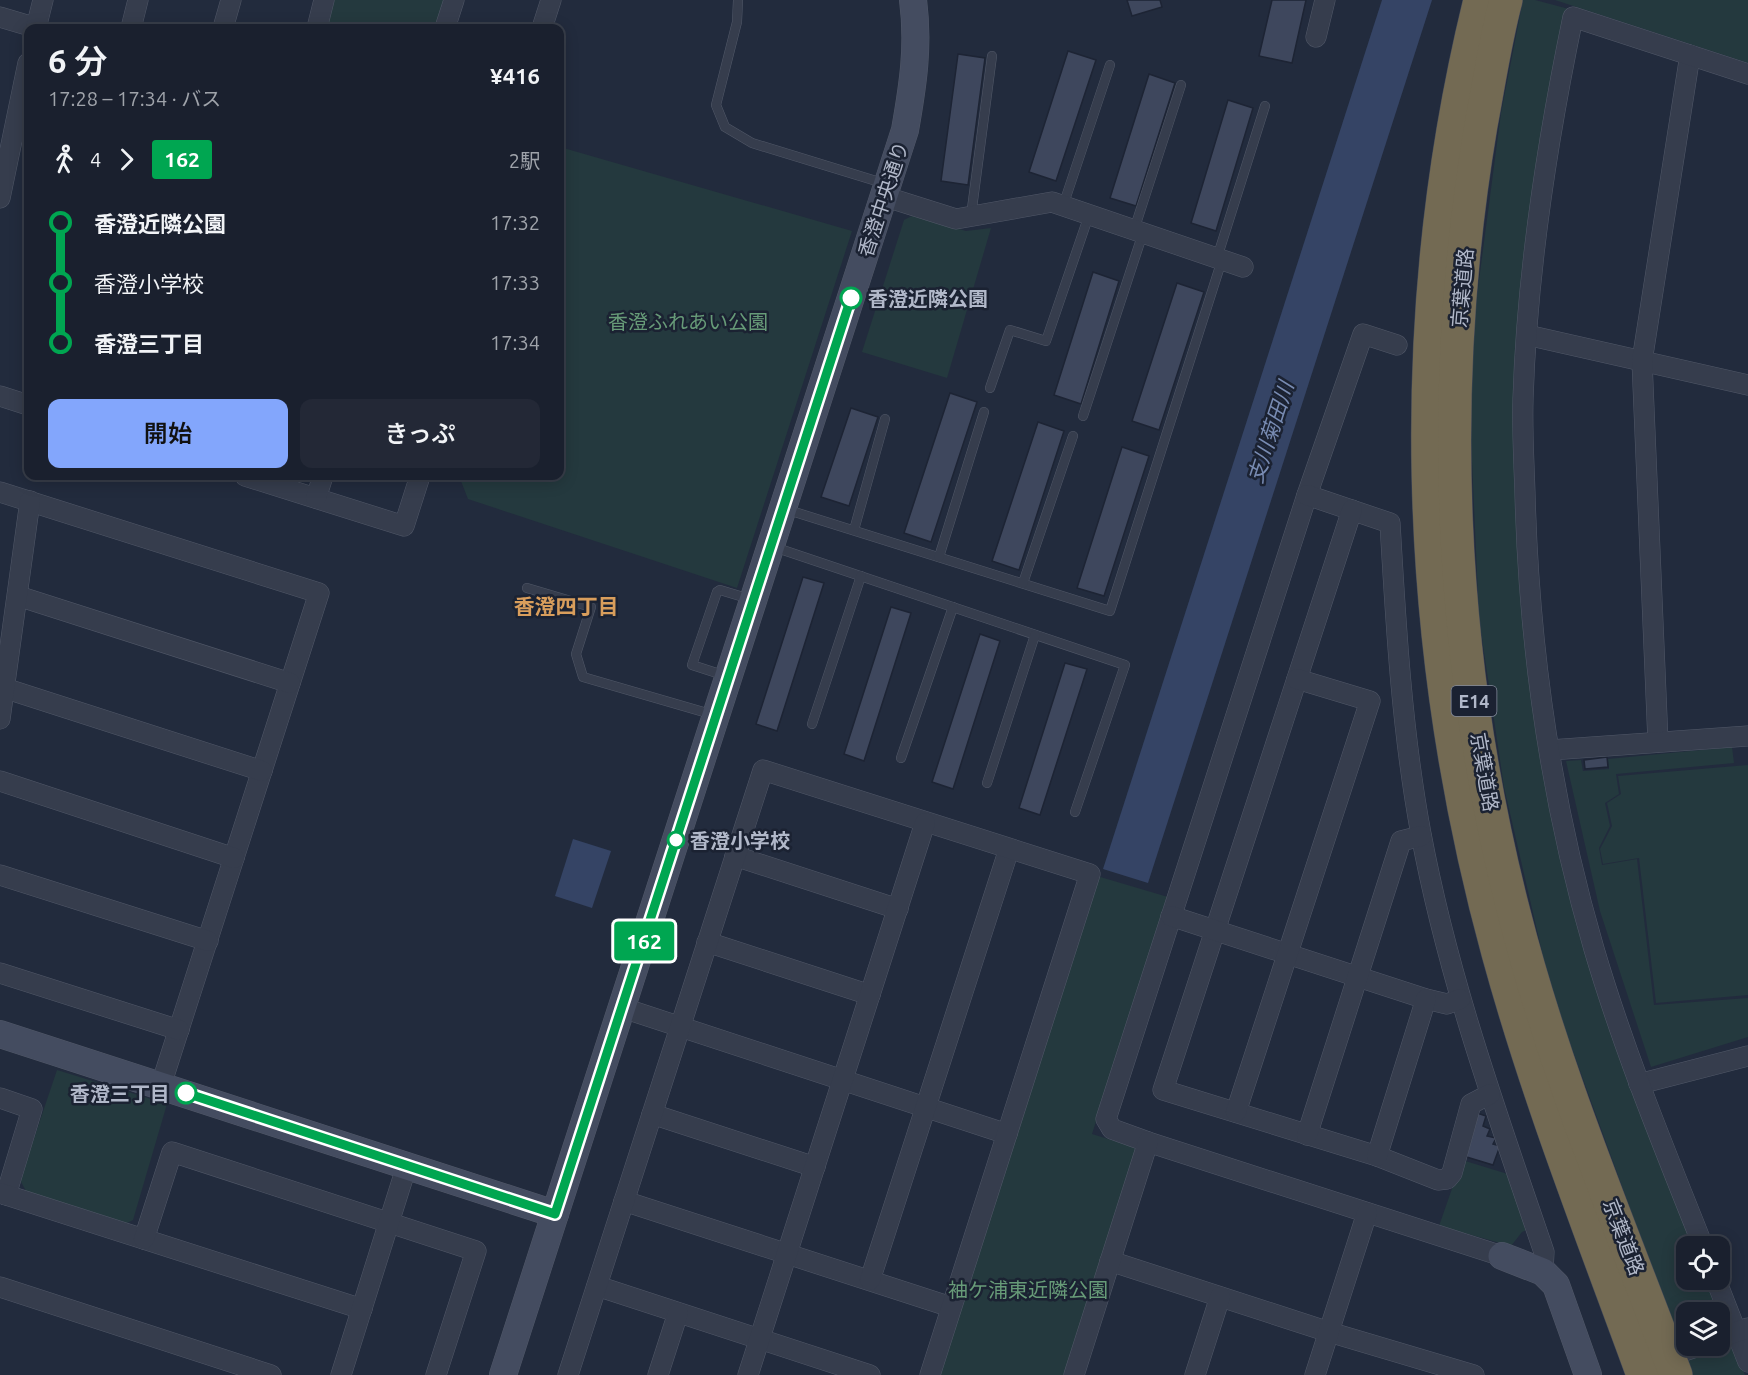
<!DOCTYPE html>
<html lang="ja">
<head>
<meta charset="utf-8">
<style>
  :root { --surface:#1a202e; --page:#232836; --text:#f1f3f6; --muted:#9fa3aa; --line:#383e4a; --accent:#83a6fc }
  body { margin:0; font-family:Ubuntu,"Noto Sans JP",sans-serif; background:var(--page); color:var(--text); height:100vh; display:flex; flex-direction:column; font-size:22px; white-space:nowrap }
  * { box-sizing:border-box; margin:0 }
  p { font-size:20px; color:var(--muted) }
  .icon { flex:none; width:33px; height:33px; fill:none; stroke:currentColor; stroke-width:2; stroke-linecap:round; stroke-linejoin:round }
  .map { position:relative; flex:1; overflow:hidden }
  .drawer { position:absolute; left:24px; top:24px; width:540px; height:456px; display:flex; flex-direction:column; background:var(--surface); border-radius:12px; box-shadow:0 3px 15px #0003,0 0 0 2px var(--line) }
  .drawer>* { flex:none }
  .badge { padding:0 12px; border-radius:4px; font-size:21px; line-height:39px }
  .tools { position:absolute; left:1676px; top:1236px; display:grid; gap:12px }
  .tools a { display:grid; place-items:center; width:54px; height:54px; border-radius:12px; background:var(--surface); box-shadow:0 3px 15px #0003,0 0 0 2px var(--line); font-size:30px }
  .map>.badge { position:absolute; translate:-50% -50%; box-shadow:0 0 0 3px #fff }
  .legs { display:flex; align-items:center; gap:9px; height:66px; padding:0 24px; font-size:20px }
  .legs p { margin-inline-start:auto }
  .headline { display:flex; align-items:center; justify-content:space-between; height:102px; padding:0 24px }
  h1 { font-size:33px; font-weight:600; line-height:45px }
  .button { display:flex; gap:12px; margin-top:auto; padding:12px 24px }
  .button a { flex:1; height:69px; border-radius:12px; background:var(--accent); color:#111; font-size:24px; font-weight:600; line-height:69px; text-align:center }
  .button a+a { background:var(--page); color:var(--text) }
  ul { padding:0 24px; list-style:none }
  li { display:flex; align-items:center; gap:21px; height:60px; font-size:22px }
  li i { display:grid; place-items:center; width:9px; height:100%; margin:0 8px; background:currentColor }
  li i::after { content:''; width:15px; height:15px; margin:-8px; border:4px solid; border-radius:50%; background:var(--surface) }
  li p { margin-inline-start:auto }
  li:first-child i { background:linear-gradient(#0000 50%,currentColor 0) }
  li:last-child i { background:linear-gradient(currentColor 50%,#0000 0) }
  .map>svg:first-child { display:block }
  .green { fill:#24393e }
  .water { fill:#354465 }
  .building { fill:#3e475d; stroke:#1d2434; stroke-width:1.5 }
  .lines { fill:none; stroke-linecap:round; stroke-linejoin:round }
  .lane-casing { stroke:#515868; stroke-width:10 }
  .street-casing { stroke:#515868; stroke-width:21 }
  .secondary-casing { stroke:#515868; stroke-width:28 }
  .highway-casing { stroke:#414858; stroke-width:34 }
  .lane { stroke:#363d4d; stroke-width:9 }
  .street { stroke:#363d4d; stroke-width:20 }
  .secondary { stroke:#444c60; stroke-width:27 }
  .highway { stroke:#736a53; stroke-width:33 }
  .line-1-casing { stroke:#fff; stroke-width:14 }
  .line-1 { stroke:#00a651; stroke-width:9 }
  .stop-1-dot { fill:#fff; stroke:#00a651; stroke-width:3 }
  .labels { text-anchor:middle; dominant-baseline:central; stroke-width:5; stroke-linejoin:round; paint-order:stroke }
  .shield { fill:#1b2232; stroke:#848b9c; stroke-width:1.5 }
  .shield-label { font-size:18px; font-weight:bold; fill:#b1b8c9 }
  .street-label { font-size:20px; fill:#b1b8c9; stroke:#1b2232 }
  .stop-label { font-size:20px; font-weight:bold; fill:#b1b8c9; stroke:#1b2232; text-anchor:start }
  .park-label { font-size:20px; fill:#679b78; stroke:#1b2232 }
  .water-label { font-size:21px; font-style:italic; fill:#788bb2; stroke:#1b2232 }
  .neighbourhood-label { font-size:21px; font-weight:bold; fill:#d99e5c; stroke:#1b2232 }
</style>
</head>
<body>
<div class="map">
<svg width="1748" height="1375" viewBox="0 0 1748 1375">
  <rect width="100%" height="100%" fill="#222b3d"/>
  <g class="green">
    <polygon points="334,0 444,0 435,28 325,28"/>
    <polygon points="1523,0 1535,0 1569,9 1550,89 1519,547 1528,675 1542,755 1694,1246 1686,1246 1686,1280 1707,1280 1725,1325 1719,1331 1719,1312 1686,1312 1686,1343 1680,1346 1551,991 1504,787 1479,618 1471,439 1473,326 1501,113"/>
    <polygon points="1555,0 1748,0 1748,63"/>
    <polygon points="560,147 852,231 737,588 468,499 459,476 560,476"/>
    <polygon points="912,216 966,231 991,228 947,378 862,352 904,220"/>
    <polygon points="1732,747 1734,763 1616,774 1619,794 1605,803 1610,826 1599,848 1602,865 1637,859 1654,1005 1748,998 1748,1037 1651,1067 1600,911 1566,761 1581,760 1583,771 1609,769 1608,759"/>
    <polygon points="1748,765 1748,995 1656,1003 1639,858 1603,864 1600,849 1612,826 1607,803 1621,794 1618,776"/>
    <polygon points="1097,876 1168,897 1092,1134 1134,1147 1137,1154 1066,1375 936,1375"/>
    <polygon points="57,1070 167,1104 133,1220 127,1223 26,1191 20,1180"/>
    <polygon points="1462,1160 1511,1175 1531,1228 1522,1232 1511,1246 1439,1226"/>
    <polygon points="1725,1344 1733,1348 1745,1375 1690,1375 1685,1361"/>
  </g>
  <g class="water">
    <polygon points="1382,0 1432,0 1148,883 1103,869"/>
    <polygon points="573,839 611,851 592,908 555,896"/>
  </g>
  <g class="building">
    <polygon points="1127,0 1160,0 1162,7 1132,16"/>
    <polygon points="1272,0 1306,0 1292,63 1259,56"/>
    <polygon points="1068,51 1096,60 1056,181 1029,172"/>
    <polygon points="958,54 985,58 968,185 941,181"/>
    <polygon points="1149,74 1175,83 1136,206 1110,198"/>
    <polygon points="1228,100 1253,108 1216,231 1191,223"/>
    <polygon points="1093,272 1119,281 1081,404 1054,395"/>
    <polygon points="1177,283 1204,292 1159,430 1132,421"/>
    <polygon points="950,393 977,402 931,542 904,533"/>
    <polygon points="851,408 878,417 849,506 821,497"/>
    <polygon points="1038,422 1064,431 1019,570 992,561"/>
    <polygon points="1122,447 1149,456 1104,596 1077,588"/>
    <polygon points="803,577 824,583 777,731 756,724"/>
    <polygon points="891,607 911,613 864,761 844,754"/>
    <polygon points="980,634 1000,641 953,789 932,782"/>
    <polygon points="1065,663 1087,669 1040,815 1019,808"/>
    <polygon points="1607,757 1608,767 1585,769 1584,760"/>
    <polygon points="1474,1112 1486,1116 1483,1126 1490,1129 1487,1136 1496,1138 1493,1144 1500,1146 1493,1165 1460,1155"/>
  </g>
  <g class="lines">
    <defs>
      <g id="lane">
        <polyline points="738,0 737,22 716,105 725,127 752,143 886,184"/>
        <polyline points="1063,206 1110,65"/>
        <polyline points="971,216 992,56"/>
        <polyline points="1134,230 1181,85"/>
        <polyline points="1217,258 1265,106"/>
        <polyline points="990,388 1010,330 1046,341 1089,215"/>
        <polyline points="1083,416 1143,233"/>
        <polyline points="785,509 1110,611 1222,260"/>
        <polyline points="854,530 885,419"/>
        <polyline points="774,547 1125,665 1075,812"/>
        <polyline points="939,557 984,412"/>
        <polyline points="1023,583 1073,436"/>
        <polyline points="527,588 591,607 576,654 583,677 714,715"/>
        <polyline points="726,676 692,665 717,592 720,590 750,599"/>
        <polyline points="812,724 861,576"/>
        <polyline points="901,758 953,607"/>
        <polyline points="987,783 1035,635"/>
      </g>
      <g id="street">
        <polyline points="0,17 37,28"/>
        <polyline points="36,28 43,0"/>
        <polyline points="131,28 138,0"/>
        <polyline points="223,28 231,0"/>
        <polyline points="317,28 324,0"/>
        <polyline points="445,28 454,0"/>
        <polyline points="542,28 551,0"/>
        <polyline points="1316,37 1325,0"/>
        <polyline points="883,196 956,219 1052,202 1243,267"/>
        <polyline points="0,198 28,63"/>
        <polyline points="1527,335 1748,385"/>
        <polyline points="1397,345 1363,334 1307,495 1106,1119 1112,1129 1148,1142 1502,1256"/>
        <polyline points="0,396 28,405"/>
        <polyline points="245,476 404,526 420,476"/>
        <polyline points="0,492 319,593 161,1085"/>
        <path d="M1307 495 1390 523C1396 628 1402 732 1421 834 1448 978 1497 1114 1544 1252L1543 1272"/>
        <polyline points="316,498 323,476"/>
        <polyline points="1352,510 1163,1090 1377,1156 1438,1180 1447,1179 1452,1173 1471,1104 1490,1094"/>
        <polyline points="18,596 290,683"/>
        <polyline points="4,688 262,771"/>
        <polyline points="0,719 30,501"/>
        <polyline points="1658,742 1642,361 1690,55"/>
        <polyline points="1550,750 1748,736"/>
        <polyline points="0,781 234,858"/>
        <polyline points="735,856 898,909"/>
        <polyline points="0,875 208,941"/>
        <polyline points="1171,916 1426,999 1447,1004 1460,999"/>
        <polyline points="707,942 870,995"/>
        <polyline points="0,973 179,1030"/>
        <polyline points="623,1008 1007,1134"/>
        <polyline points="1639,1084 1748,1056"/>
        <polyline points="0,1098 32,1109 6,1195"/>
        <polyline points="1236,1112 1370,701 1297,679"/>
        <polyline points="652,1114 815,1167"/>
        <polyline points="1307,1135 1401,841 1421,836"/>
        <polyline points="1377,1156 1426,999"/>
        <polyline points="0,1193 362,1309"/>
        <polyline points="624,1201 951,1307"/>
        <polyline points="144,1239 172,1152 476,1251 436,1375"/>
        <path d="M1703 1246C1664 1148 1624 1051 1594 949 1551 802 1529 648 1525 494 1524 462 1522 430 1523 399 1527 270 1547 142 1573 17L1748 74"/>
        <polyline points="1110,1261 1329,1332 1474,1375"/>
        <polyline points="870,1280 1009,849"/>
        <polyline points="1716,1280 1748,1362"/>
        <polyline points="597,1286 870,1375"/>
        <polyline points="0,1287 271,1375"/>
        <polyline points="1719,1338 1748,1328"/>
        <polyline points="1684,1351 1699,1346"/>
        <polyline points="341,1375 407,1165"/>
        <polyline points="568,1375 763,770 1090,874 930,1375"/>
        <polyline points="658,1375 678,1313"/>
        <polyline points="748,1375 925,823"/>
        <polyline points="1074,1375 1148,1142"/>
        <polyline points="1195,1375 1220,1297"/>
        <polyline points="1315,1375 1367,1213"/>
      </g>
      <g id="secondary">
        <polyline points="0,1034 555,1214"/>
        <polyline points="1502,1256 1543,1272 1556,1285 1588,1375"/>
        <path d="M503 1375 905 130C913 85 919 45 913 0"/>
      </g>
      <g id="highway">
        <path d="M1480 0C1403 313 1413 642 1498 953 1537 1096 1592 1235 1643 1375"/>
        <path d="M1506 0C1495 41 1489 83 1481 125 1437 385 1448 658 1514 913 1554 1071 1619 1223 1676 1375"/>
      </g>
    </defs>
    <use href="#lane" class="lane-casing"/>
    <use href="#street" class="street-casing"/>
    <use href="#secondary" class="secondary-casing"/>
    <use href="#highway" class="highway-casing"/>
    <use href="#lane" class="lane"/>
    <use href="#street" class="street"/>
    <use href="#secondary" class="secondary"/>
    <use href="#highway" class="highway"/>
  </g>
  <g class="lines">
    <defs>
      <polyline id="line-1" points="186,1093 555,1214 851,298"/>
    </defs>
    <use href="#line-1" class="line-1-casing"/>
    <use href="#line-1" class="line-1"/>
  </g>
  <g class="stop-1-dot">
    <circle cx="851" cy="298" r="10"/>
    <circle cx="676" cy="840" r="8"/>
    <circle cx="186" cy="1093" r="10"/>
  </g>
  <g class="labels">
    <rect class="shield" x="1451.5" y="686" width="45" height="30" rx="4.5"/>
    <g class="shield-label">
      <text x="1474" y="701">E14</text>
    </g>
    <g class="street-label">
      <text transform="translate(883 199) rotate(-72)">香澄中央通り</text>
      <text transform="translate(1462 288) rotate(-85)">京葉道路</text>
      <text transform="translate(1485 772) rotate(80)">京葉道路</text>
      <text transform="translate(1624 1237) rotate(69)">京葉道路</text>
    </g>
    <g class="stop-label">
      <text x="868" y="298">香澄近隣公園</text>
      <text x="690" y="840">香澄小学校</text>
      <text x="170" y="1093" text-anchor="end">香澄三丁目</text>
    </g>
    <g class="park-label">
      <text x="688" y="321">香澄ふれあい公園</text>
      <text x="1028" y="1289">袖ケ浦東近隣公園</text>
    </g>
    <g class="water-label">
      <text transform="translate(1270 432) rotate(-72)">支川菊田川</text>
    </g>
    <g class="neighbourhood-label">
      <text x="566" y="606">香澄四丁目</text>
    </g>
  </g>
</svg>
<div class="tools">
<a><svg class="icon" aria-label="locate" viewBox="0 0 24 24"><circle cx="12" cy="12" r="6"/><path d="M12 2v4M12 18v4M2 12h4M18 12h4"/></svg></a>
<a><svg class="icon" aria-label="layers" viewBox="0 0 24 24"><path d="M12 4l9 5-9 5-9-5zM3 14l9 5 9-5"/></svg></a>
</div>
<b class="badge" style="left:644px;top:941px;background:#00a651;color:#fff">162</b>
<section class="drawer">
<div class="headline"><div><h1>6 分</h1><p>17:28 – 17:34 · バス</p></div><b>¥416</b></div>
<div class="legs"><svg class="icon" aria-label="walk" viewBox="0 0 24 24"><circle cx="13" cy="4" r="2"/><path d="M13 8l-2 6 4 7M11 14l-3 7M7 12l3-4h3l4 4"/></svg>4<svg class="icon" aria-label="forward" viewBox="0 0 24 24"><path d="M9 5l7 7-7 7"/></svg><b class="badge" style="background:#00a651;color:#fff">162</b><p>2駅</p></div>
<ul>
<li><i style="color:#00a651"></i><b>香澄近隣公園</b><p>17:32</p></li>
<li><i style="color:#00a651"></i><span>香澄小学校</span><p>17:33</p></li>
<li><i style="color:#00a651"></i><b>香澄三丁目</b><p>17:34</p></li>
</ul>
<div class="button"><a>開始</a><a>きっぷ</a></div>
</section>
</div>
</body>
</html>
